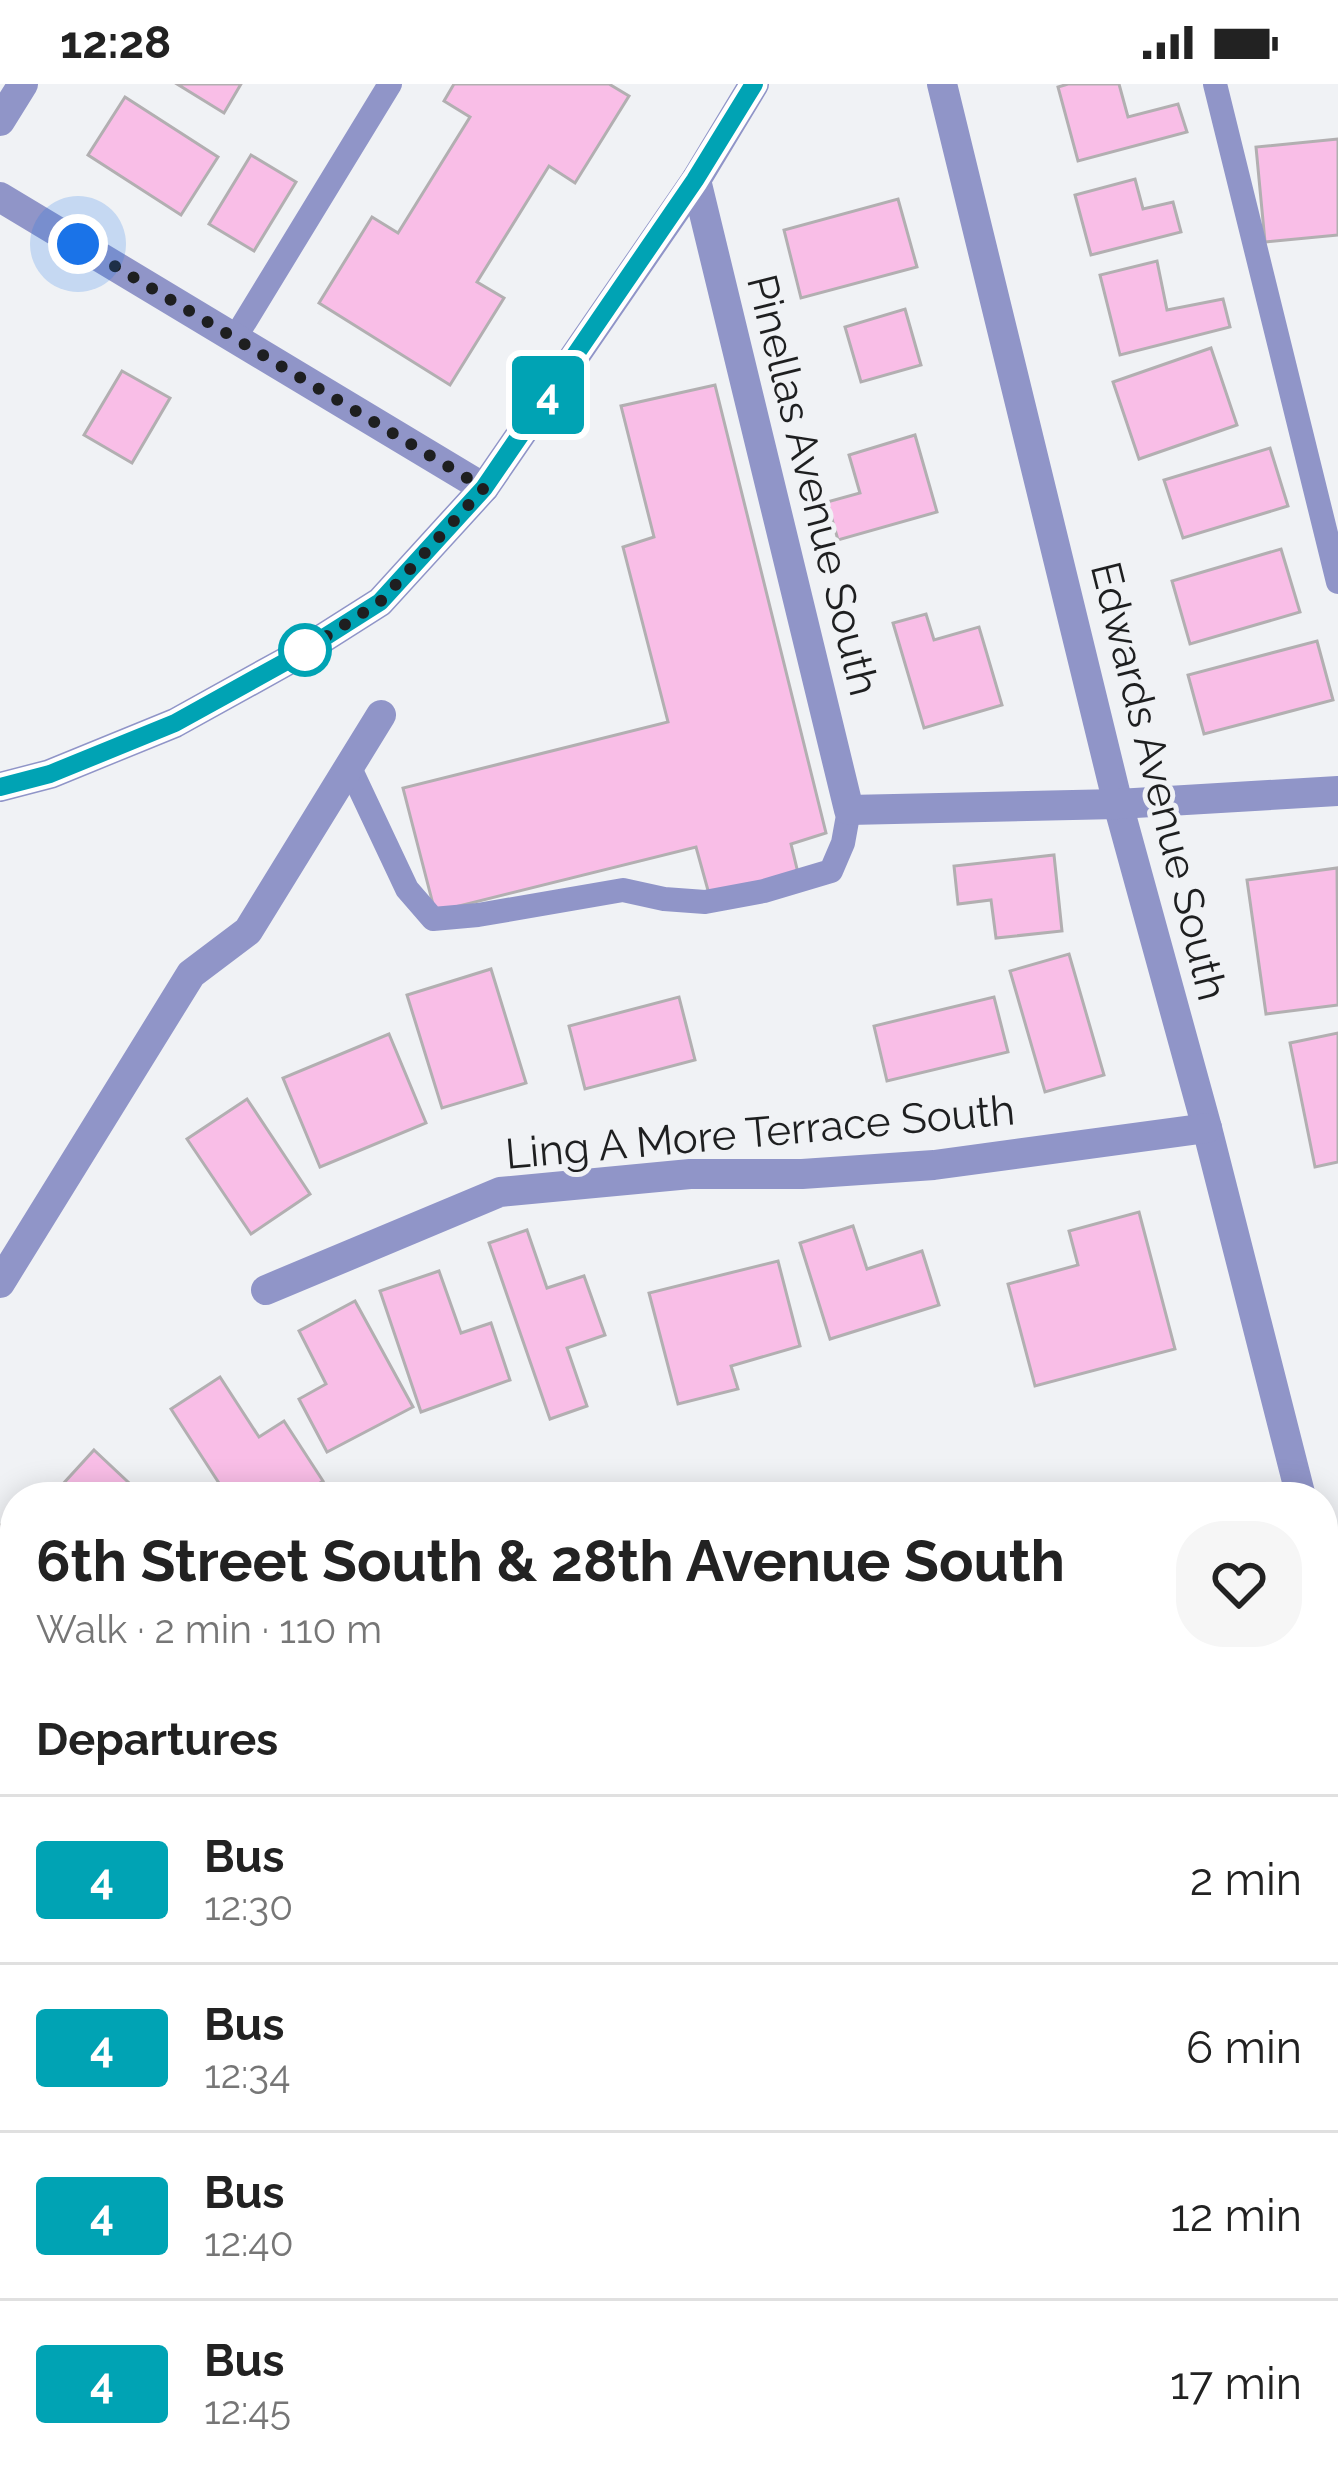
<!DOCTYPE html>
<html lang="en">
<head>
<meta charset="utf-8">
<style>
  :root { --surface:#fff; --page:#f6f6f6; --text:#222; --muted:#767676; --line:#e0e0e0 }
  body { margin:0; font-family:Raleway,sans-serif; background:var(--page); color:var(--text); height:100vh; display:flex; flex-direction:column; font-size:45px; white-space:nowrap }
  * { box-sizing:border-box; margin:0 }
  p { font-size:39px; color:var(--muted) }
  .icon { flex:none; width:66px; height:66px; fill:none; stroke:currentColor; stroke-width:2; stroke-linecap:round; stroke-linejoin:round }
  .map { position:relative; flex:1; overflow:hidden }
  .panel { position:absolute; left:0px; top:1398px; width:1338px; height:1011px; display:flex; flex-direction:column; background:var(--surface); border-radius:48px 48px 0 0; box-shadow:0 6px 30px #0003 }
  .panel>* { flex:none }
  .badge { padding:0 24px; border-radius:9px; font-size:42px; line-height:78px }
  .you { position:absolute; width:60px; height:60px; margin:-30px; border:9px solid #fff; border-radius:50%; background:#1a73e8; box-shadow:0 0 0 18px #1a73e833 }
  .map>.badge { position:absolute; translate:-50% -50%; box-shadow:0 0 0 6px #fff }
  h2 { padding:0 36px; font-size:45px; line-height:108px }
  .round { display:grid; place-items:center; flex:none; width:126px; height:126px; border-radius:48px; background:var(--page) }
  .summary { display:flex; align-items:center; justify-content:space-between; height:204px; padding:0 36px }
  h1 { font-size:57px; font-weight:700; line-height:90px }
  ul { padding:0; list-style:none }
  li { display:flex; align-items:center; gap:36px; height:168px; padding:0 36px; border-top:3px solid var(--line) }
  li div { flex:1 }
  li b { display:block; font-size:45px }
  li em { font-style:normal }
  li .badge { min-width:132px; font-weight:700; text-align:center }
  .status { display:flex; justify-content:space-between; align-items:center; height:84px; padding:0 60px; background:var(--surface); direction:ltr }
  .status svg { height:33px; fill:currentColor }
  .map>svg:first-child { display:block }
  .water { fill:#63d4e9 }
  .building { fill:#f9bee7; stroke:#b2afb1; stroke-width:3 }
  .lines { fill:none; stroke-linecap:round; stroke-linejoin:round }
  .service { stroke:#9095c8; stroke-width:24 }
  .minor { stroke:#9095c8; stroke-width:30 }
  .tertiary { stroke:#9095c8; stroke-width:30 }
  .line-casing { stroke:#fff; stroke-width:27 }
  .line { stroke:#00a3b4; stroke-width:18 }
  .walk { stroke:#1e1f20; stroke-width:12; stroke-dasharray:0 21.6 }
  .stop-dot { fill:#fff; stroke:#00a3b4; stroke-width:6 }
  .labels { text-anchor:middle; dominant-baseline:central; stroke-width:10; stroke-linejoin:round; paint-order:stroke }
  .street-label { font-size:42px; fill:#1e1f20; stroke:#f0f2f5 }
</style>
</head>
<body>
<div class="status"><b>12:28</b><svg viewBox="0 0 49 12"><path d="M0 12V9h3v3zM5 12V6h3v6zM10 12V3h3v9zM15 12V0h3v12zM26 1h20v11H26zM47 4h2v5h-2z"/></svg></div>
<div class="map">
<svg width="1338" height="2408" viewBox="0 0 1338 2408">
  <rect width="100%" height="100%" fill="#f0f2f5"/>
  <g class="water">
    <polygon points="984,1403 1049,1413 570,1413 576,1411"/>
    <polygon points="0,1616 15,1618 15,2394 1323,2394 1323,1667 1338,1693 1338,2408 0,2408"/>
  </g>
  <g class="building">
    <polygon points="177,0 241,0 224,29"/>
    <polygon points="454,0 609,0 629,12 575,99 549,82 477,198 504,214 450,301 319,219 372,133 398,149 470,33 444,17"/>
    <polygon points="1068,0 1119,0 1128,33 1178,20 1187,48 1078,77 1058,3"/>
    <polygon points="125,13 218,73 181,131 88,71"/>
    <polygon points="1338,55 1338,151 1265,158 1256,63"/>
    <polygon points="251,71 296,98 254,167 209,140"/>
    <polygon points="1135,95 1143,125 1173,118 1181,148 1091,171 1075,111"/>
    <polygon points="898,115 917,183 801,214 784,146"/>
    <polygon points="1157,177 1167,226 1223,215 1230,243 1120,271 1100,191"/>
    <polygon points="905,225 921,281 861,298 845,243"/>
    <polygon points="1211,264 1237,341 1139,375 1113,298"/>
    <polygon points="122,287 170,314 132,379 84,351"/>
    <polygon points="715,301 826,749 791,760 798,789 709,810 696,763 435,828 403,704 668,638 623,463 654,453 621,322"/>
    <polygon points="915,351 937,428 838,456 827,418 860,409 849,371"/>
    <polygon points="1270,364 1288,422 1183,454 1164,396"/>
    <polygon points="1281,465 1300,528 1190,560 1172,497"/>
    <polygon points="926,530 934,556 979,543 1002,621 924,644 893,539"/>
    <polygon points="1317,557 1333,616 1204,650 1188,591"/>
    <polygon points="1054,771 1062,847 996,854 991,816 958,820 954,782"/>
    <polygon points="1337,784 1338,921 1266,930 1247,796"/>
    <polygon points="1069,870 1104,991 1045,1008 1010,887"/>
    <polygon points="491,885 526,999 442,1024 407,911"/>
    <polygon points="679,913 695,976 585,1005 569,942"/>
    <polygon points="994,913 1008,968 887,997 874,942"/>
    <polygon points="1338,949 1338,1078 1315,1083 1290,959"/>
    <polygon points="389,950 426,1039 320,1083 283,994"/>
    <polygon points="247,1015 310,1110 251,1150 187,1055"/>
    <polygon points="1139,1128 1175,1265 1035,1302 1008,1200 1078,1181 1069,1147"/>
    <polygon points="853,1142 867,1185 922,1167 939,1221 830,1255 800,1159"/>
    <polygon points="527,1146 547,1204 584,1192 605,1251 567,1264 587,1322 550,1335 489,1159"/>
    <polygon points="778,1177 800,1262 731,1282 738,1305 678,1320 649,1209"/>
    <polygon points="439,1187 461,1249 491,1239 510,1296 421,1328 380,1207"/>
    <polygon points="355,1217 413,1323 327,1368 299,1315 326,1300 299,1247"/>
    <polygon points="220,1293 259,1353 284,1337 323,1397 298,1413 228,1413 171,1325"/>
    <polygon points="94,1366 144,1413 51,1413"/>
    <polygon points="0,1441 15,1451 15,1562 0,1552"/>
  </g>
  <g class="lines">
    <g class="service">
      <polyline points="1215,0 1338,498"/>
      <polyline points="235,254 390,0"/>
      <polyline points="350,684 407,805 433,835 478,831 623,806 664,815 705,818 764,807 831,787 843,759 849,726"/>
    </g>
    <g class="minor">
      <polyline points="942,0 1118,720 1207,1044 1301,1413"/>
      <polyline points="0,37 23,0"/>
      <polyline points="696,96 849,726 1118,720 1338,707"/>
      <polyline points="0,113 484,404"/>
      <polyline points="0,1199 191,890 248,847 381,631"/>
      <polyline points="266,1206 500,1108 690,1090 802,1090 934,1081 1207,1044"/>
    </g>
    <polyline class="tertiary" points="0,703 50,690 175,639 287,577 380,518 484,404 696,96 754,0"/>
  </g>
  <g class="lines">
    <defs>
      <polyline id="line" points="0,703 50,690 175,639 287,577 380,518 484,404 695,96 754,0"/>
    </defs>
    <use href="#line" class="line-casing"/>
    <use href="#line" class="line"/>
    <polyline class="walk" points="78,160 484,404 380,518 305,566"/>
  </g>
  <circle class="stop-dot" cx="305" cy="566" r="24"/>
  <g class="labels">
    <g class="street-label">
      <text transform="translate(813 401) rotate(76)">Pinellas Avenue South</text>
      <text transform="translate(1159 697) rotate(76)">Edwards Avenue South</text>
      <text transform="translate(760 1048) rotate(-5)">Ling A More Terrace South</text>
    </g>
  </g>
</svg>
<div class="you" style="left:78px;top:160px"></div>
<b class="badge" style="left:548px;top:311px;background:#00a3b4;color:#fff">4</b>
<section class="panel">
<div class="summary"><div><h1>6th Street South &amp; 28th Avenue South</h1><p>Walk · 2 min · 110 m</p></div><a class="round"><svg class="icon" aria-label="heart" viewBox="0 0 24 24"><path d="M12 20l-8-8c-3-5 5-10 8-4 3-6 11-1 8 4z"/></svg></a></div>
<h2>Departures</h2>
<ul>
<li><span class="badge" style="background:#00a3b4;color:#fff">4</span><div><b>Bus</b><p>12:30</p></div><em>2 min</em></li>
<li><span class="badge" style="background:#00a3b4;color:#fff">4</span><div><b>Bus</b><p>12:34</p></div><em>6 min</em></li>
<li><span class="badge" style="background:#00a3b4;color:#fff">4</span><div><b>Bus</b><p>12:40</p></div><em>12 min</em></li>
<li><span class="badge" style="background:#00a3b4;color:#fff">4</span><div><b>Bus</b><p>12:45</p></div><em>17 min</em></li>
</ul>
</section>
</div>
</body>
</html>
